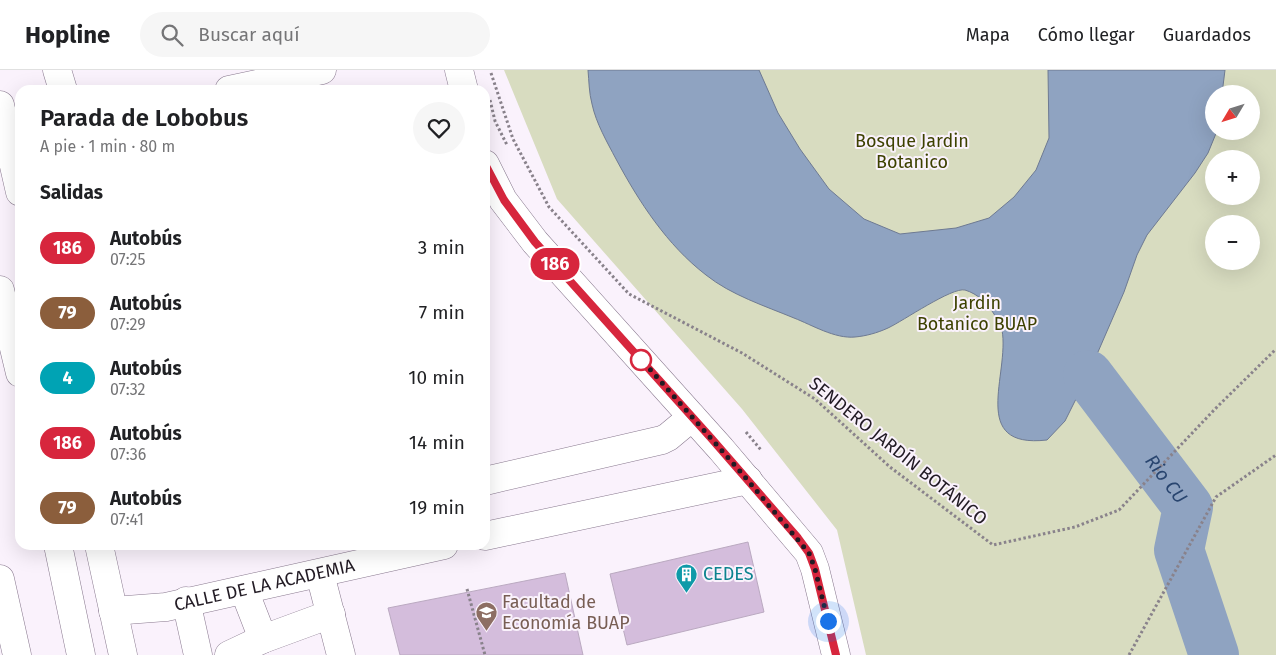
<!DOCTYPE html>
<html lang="es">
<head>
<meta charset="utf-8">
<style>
  :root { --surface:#fff; --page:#f6f6f6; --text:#202124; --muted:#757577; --line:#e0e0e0 }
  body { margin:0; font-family:"Fira Sans",sans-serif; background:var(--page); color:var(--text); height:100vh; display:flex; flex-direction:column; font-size:19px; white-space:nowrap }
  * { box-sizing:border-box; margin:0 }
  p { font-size:16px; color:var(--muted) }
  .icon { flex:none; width:28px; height:28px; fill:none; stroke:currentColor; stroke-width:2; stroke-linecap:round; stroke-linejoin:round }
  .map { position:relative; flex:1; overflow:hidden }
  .sheet { position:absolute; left:15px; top:15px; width:475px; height:465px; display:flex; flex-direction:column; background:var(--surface); border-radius:15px; box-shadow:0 5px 20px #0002 }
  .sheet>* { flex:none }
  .badge { padding:0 10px; border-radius:16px; font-size:18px; line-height:32px }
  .needle { width:32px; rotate:232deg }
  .tools { position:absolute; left:1205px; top:15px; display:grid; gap:10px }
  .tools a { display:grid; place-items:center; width:55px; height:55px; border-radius:50%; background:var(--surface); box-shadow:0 5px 20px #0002; font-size:25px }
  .you { position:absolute; width:25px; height:25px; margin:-12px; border:4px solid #fff; border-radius:50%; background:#1a73e8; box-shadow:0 0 0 8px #1a73e833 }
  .map>.badge { position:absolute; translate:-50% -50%; box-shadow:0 0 0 2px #fff }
  h2 { padding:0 25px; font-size:19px; line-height:45px }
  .round { display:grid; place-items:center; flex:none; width:52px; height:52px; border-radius:26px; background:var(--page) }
  .head { display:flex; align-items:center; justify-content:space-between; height:85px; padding:0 25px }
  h1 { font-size:24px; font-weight:600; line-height:38px }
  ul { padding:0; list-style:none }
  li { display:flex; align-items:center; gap:15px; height:65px; padding:0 25px }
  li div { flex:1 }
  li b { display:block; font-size:19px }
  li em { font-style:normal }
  li .badge { min-width:55px; font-weight:700; text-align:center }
  header { display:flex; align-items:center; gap:30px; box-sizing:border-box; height:70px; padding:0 25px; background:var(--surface); border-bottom:1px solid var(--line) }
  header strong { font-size:24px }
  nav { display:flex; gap:28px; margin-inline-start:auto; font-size:18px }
  .search { width:350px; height:45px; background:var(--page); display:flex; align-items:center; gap:12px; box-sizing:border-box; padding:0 18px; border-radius:28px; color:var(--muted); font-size:19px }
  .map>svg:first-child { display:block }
  .green { fill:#d8dcc0; fill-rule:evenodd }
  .water { fill:#8fa3c1; stroke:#6e7a92 }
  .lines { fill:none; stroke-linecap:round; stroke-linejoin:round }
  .river { stroke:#8fa3c1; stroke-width:50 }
  .building { fill:#d4bddc; stroke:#baa9c0 }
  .minor-casing { stroke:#89798f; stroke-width:29 }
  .path { stroke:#89828b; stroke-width:3; stroke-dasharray:2.5 2.5; stroke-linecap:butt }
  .minor { stroke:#fff; stroke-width:28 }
  .line-casing { stroke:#fff; stroke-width:11 }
  .line { stroke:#d7263d; stroke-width:8 }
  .walk { stroke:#221b24; stroke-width:5; stroke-dasharray:0 9 }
  .stop-dot { fill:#fff; stroke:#d7263d; stroke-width:2.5 }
  .labels { text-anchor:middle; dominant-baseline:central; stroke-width:4; stroke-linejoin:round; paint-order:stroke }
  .park-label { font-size:18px; fill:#3d4100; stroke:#faf2fc }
  .street-label { font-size:18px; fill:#221b24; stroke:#faf2fc }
  .culture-label { font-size:18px; fill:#0d838f; stroke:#faf2fc; text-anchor:start }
  .education-label { font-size:18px; fill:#785e54; stroke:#faf2fc; text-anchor:start }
  .water-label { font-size:19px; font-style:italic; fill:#29456f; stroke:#faf2fc }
</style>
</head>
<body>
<header>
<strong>Hopline</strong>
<div class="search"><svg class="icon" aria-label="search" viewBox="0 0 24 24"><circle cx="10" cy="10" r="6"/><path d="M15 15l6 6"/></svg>Buscar aquí</div>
<nav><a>Mapa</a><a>Cómo llegar</a><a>Guardados</a></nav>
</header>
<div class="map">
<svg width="1276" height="585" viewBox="0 0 1276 585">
  <rect width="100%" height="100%" fill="#faf2fc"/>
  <path class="green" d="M504 0H1276V585H866L837 460 742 339 557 129ZM1214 24H1251V61H1214ZM1214 89H1251V126H1214ZM1214 154H1251V191H1214Z"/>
  <path class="water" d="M588 0H759L778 43 800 79 829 119 864 149 900 164 956 158 989 148 1014 127 1036 100 1049 68 1048 0H1225L1222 24H1214V61H1217L1208 83 1195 103 1147 165 1137 185 1124 222 1088 305 1065 351 1047 370C968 379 1010 304 1002 260 1001 255 996 249 994 244 987 233 978 224 965 220 952 217 903 251 888 258 877 263 866 266 855 267 835 269 812 255 794 248 765 236 731 225 706 205 667 175 639 132 616 89 607 72 596 53 592 34 589 23 589 11 588 0Z"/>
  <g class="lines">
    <path class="river" id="s1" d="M1088 305 1188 437 1179 480 1214 585"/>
  </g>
  <g class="building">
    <polygon points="748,472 764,542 627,575 610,504"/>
    <polygon points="565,503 583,585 400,585 388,538"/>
  </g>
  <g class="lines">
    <defs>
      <g id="minor">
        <polyline points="57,0 63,20"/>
        <polyline points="459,0 464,20"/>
        <polyline points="229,20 322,0"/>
        <polyline points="0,35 20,122"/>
        <polyline points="485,94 503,130 535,172 721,379 809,483 815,499 836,585"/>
        <polyline points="0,220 20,303"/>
        <polyline points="485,411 662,370 668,367 692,347"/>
        <polyline points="485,466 748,410"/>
        <polyline points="58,475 81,585"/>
        <polyline points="99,475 123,585"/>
        <polyline points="320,504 341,585"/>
        <polyline points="0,509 17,585"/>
        <polyline points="244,520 263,569"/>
        <polyline points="186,531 198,585"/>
        <path id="s2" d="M113 541 166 537 444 475"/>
        <polyline points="229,585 263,569 331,544"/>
      </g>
    </defs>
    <use href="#minor" class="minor-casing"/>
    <g class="path">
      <polyline points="491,3 513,69 549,137 629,224 742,283 815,329 890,397 993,475 1075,457 1119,440 1215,339 1276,279"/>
      <polyline points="490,30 495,51 507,75"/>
      <polyline points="746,362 761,380"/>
      <polyline points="467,519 485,585"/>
      <polyline points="1129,585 1216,427 1276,385"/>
    </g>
    <use href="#minor" class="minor"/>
  </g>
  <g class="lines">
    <defs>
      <polyline id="line" points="485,94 504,130 535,172 711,368 798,468 809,483 815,499 836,585"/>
    </defs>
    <use href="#line" class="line-casing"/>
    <use href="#line" class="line"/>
    <polyline class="walk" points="641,290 640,288 739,400 809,483 815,499 828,551"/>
  </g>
  <defs>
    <symbol id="building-pin" viewBox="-11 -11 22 30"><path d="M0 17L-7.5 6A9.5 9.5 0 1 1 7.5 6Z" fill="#0f9aa8" stroke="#faf2fc"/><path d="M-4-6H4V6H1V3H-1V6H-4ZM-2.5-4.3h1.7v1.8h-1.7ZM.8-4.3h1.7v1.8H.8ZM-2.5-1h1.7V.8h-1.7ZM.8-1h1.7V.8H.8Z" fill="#fff"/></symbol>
    <symbol id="university-pin" viewBox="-11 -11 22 30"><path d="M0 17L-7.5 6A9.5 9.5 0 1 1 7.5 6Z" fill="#8d6e63" stroke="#faf2fc"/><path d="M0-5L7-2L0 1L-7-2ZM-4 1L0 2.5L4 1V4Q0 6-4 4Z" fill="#fff"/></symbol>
  </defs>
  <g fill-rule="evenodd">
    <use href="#building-pin" x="674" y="492" width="25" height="34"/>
    <use href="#university-pin" x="474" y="530" width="25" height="34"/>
  </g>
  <circle class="stop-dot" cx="641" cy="290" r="10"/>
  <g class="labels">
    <g class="park-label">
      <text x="912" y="71">Bosque Jardin<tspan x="912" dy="21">Botanico</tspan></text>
      <text x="977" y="233">Jardin<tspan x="977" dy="21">Botanico BUAP</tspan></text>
    </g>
    <g class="street-label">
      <text transform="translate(898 381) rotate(39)">SENDERO JARDÍN BOTÁNICO</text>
      <text stroke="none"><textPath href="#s2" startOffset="154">CALLE DE LA ACADEMIA</textPath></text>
    </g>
    <g class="culture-label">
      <text x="703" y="504">CEDES</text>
    </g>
    <g class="education-label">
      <text x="502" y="532">Facultad de<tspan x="502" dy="21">Economía BUAP</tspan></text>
    </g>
    <g class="water-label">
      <text stroke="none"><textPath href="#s1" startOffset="130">Rio CU</textPath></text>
    </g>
  </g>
</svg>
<div class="tools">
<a><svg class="needle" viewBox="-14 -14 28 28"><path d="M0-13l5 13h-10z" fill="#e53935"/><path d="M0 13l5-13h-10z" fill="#757577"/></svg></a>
<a>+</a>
<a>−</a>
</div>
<div class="you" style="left:828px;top:551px"></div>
<b class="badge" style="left:555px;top:194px;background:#d7263d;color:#fff">186</b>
<section class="sheet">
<div class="head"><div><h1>Parada de Lobobus</h1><p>A pie · 1 min · 80 m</p></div><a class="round"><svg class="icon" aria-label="heart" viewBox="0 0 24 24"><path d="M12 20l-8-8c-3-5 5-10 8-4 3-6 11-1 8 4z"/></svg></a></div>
<h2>Salidas</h2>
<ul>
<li><span class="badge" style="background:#d7263d;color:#fff">186</span><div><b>Autobús</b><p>07:25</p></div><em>3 min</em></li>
<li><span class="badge" style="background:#8b5e3c;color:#fff">79</span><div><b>Autobús</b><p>07:29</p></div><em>7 min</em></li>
<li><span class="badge" style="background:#00a3b4;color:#fff">4</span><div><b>Autobús</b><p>07:32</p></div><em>10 min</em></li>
<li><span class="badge" style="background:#d7263d;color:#fff">186</span><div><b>Autobús</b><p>07:36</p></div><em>14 min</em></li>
<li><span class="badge" style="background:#8b5e3c;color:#fff">79</span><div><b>Autobús</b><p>07:41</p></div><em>19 min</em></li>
</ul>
</section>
</div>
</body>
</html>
